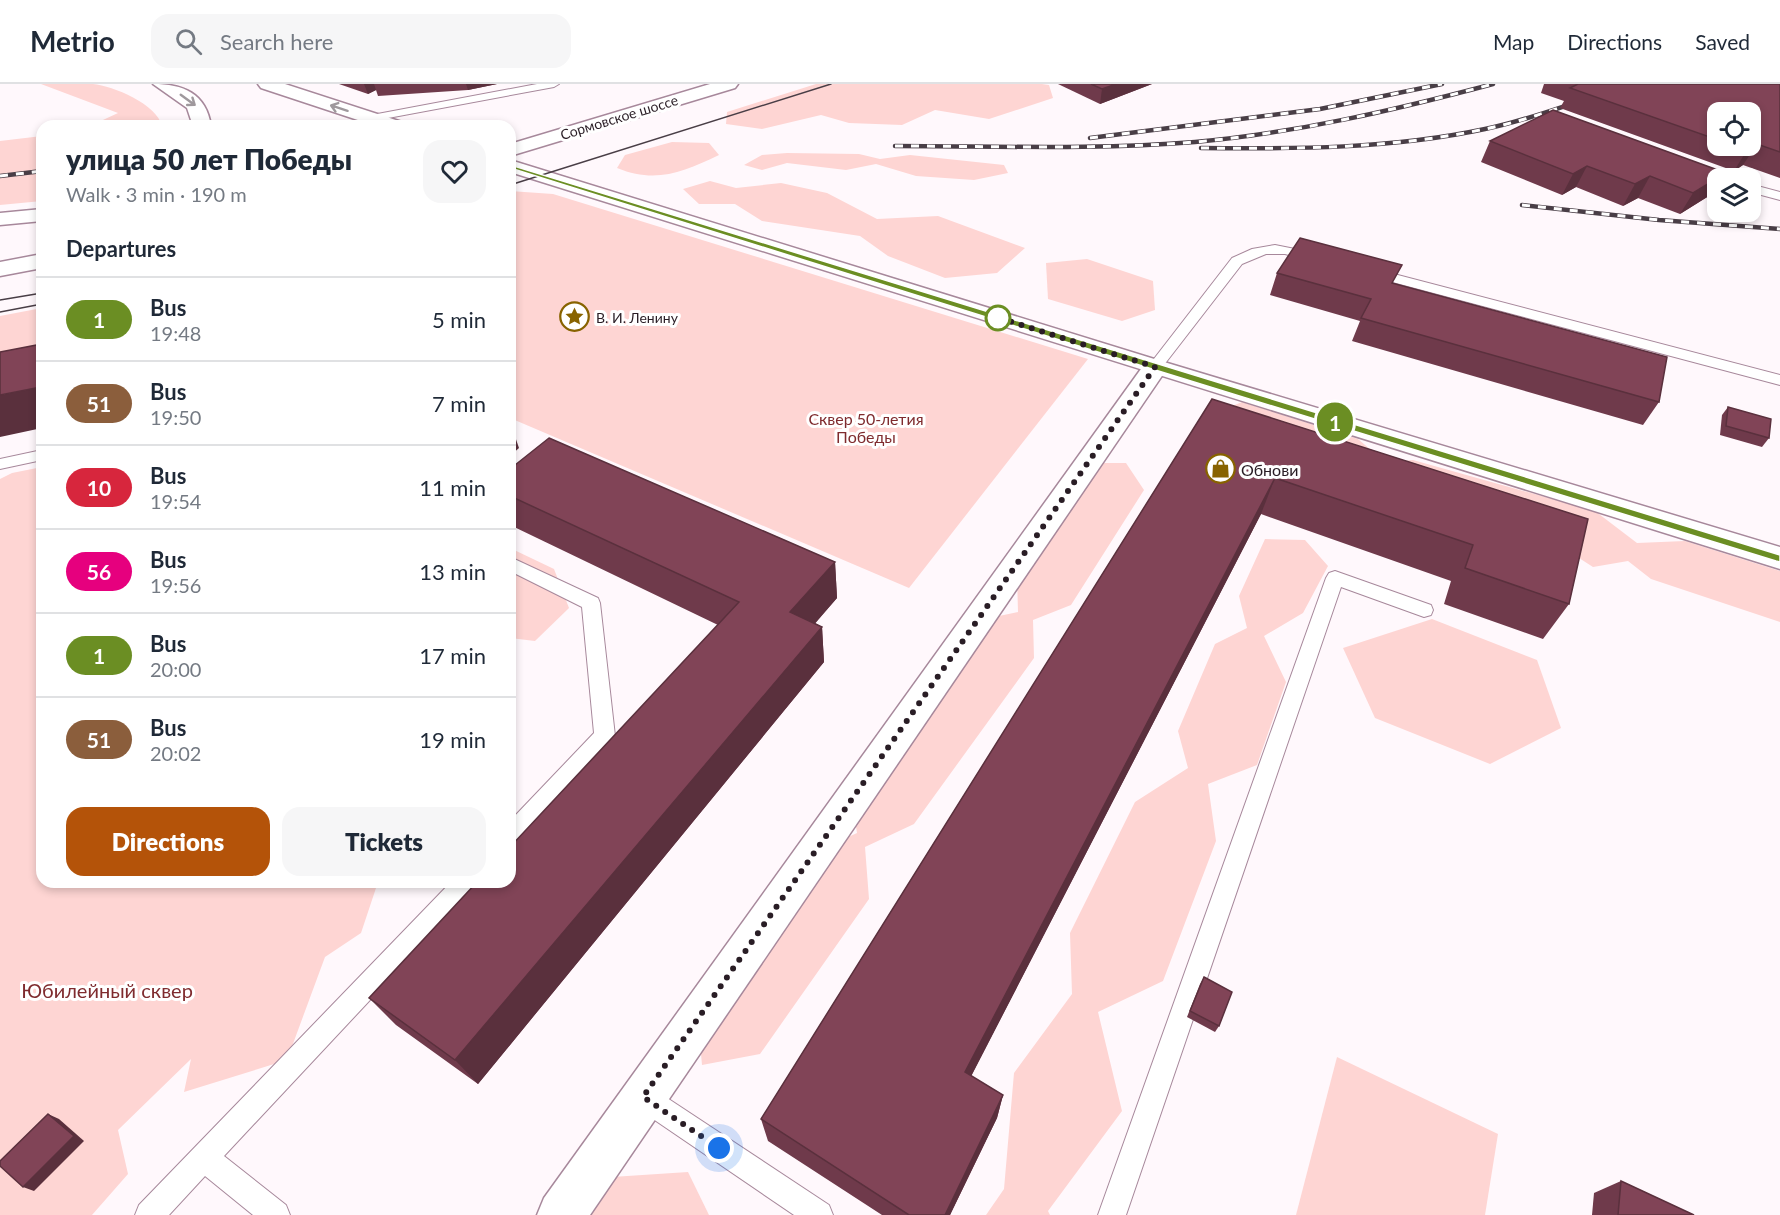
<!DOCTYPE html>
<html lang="en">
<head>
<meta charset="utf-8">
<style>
  :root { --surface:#fff; --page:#f6f6f7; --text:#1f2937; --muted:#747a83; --line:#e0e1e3; --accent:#b45309 }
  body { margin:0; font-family:Lato,sans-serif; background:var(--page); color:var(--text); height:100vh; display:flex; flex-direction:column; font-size:22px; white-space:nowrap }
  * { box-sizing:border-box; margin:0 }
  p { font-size:20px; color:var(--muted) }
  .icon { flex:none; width:33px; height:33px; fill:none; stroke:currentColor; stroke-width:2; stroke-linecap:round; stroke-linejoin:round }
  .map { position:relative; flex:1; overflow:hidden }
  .panel { position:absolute; left:36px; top:36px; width:480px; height:768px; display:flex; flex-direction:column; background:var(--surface); border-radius:18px; box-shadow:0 3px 9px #0003 }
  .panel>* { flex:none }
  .badge { padding:0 12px; border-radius:20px; font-size:21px; line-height:39px }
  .buttons { position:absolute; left:1707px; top:18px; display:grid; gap:12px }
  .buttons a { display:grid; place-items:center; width:54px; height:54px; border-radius:12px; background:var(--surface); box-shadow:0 3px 9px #0003; font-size:30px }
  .you { position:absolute; width:30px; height:30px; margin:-15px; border:4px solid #fff; border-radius:50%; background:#1a73e8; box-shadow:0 0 0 9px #1a73e833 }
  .map>.badge { position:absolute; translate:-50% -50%; box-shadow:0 0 0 3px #fff }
  h2 { padding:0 30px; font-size:22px; line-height:54px }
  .round { display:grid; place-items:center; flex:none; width:63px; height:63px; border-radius:18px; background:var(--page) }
  .summary { display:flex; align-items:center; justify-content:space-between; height:102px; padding:0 30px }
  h1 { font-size:28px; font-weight:800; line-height:45px }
  .action { display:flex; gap:12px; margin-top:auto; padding:12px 30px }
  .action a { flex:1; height:69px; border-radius:18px; background:var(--accent); color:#fff; font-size:24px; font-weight:800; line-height:69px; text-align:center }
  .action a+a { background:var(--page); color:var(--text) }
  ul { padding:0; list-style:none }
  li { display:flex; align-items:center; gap:18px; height:84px; padding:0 30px; border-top:2px solid var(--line) }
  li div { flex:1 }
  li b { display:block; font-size:22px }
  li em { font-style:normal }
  li .badge { min-width:66px; font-weight:700; text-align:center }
  header { display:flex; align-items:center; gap:36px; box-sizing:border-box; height:84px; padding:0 30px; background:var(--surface); border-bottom:2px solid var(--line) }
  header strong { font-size:28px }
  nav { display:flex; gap:33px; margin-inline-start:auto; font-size:21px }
  .search { width:420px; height:54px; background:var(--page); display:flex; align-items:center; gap:15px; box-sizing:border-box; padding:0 21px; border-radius:18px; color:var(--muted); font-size:22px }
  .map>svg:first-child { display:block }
  .green { fill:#fed5d3 }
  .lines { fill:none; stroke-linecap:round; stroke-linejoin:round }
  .service-casing { stroke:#a7889b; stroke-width:2 }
  .minor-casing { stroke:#a7889b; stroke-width:3 }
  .tertiary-casing { stroke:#a7889b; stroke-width:3 }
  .secondary-casing { stroke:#a7889b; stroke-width:3 }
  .primary-casing { stroke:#a7889b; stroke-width:3 }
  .service { fill:#fff; fill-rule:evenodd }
  .minor { fill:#fff; fill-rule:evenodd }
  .tertiary { fill:#fff; fill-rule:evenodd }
  .secondary { fill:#fff; fill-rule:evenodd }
  .primary { fill:#fff; fill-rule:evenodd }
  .tram { stroke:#493e46; stroke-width:1.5 }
  .rail-casing { stroke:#493e46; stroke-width:4.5 }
  .rail { stroke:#fff; stroke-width:3; stroke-dasharray:8; stroke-linecap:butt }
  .wall { fill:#6f3a4b; fill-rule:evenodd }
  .shaded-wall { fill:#5a303d }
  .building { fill:#814457; stroke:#5a303d; stroke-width:1.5 }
  .oneway { stroke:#9f999d }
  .line { fill:#6b8e23; stroke:#fff; stroke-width:1.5 }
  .walk { stroke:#291d25; stroke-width:6; stroke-dasharray:0 10.8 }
  .stop-dot { fill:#fff; stroke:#6b8e23; stroke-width:3 }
  .labels { text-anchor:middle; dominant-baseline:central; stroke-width:6; stroke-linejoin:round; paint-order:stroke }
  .far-street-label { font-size:14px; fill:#291d25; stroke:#fff }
  .far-poi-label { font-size:14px; fill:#291d25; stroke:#fff; text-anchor:start }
  .park-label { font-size:16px; fill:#7f2b2e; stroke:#fff }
  .poi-label { font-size:16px; fill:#291d25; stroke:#fff; text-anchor:start }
  .near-park-label { font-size:20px; fill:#7f2b2e; stroke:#fff }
</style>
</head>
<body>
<header>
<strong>Metrio</strong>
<div class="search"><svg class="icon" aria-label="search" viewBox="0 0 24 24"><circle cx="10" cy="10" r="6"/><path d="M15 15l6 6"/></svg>Search here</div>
<nav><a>Map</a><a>Directions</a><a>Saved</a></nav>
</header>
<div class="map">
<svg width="1780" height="1131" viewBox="0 0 1780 1131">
  <rect width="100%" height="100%" fill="#fff8fc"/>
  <g class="green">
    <path d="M41 0C58 0 76 0 93 0 113 2 157 20 162 42H90L118 29Z"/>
    <polygon points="816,0 1042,0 1049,1 1053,14 989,35 935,26 902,41 849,39 821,31 762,45 726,40 727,28"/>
    <polygon points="42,52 42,117 0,121 0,57"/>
    <path d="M672 58 709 59 719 71C683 88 656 100 617 84L625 71Z"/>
    <polygon points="787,69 859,70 880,75 910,71 1004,81 1008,89 974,96 916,92 876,80 846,86 787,79 762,86 744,81 762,71"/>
    <polygon points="710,97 736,104 781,99 827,109 877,135 938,132 1025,164 997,189 945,194 888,172 860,152 762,137 735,120 699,120 683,105"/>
    <polygon points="510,107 553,110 1088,275 909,504 510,334"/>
    <polygon points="1087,175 1153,197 1155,226 1122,237 1048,215 1046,179"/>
    <polygon points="42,224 42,291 0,300 0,232"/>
    <polygon points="1242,318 1358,355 1385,378 1413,376 1595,427 1637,459 1685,457 1780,487 1780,538 1651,495 1628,477 1593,483 1540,449 1218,328"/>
    <polygon points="1097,379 1126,379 1144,406 1071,521 1033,536 1034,574 914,740 865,763 869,815 760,970 702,981 696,914 796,777 857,749 854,730 985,535 1018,528 1017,493"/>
    <polygon points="42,383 42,798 378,798 361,849 325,873 287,976 184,1008 191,975 118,1046 128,1090 92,1131 0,1131 0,395 12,389"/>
    <polygon points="1265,455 1305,456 1328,482 1303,529 1264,552 1286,598 1257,681 1208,700 1216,757 1163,897 1098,928 1122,1027 1048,1127 1050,1131 986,1131 1004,1105 1014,989 1072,910 1070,849 1135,718 1188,684 1178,647 1215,560 1247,544 1239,512"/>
    <polygon points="510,464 554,485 569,524 535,557 510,554"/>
    <polygon points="1432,535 1537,576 1561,644 1490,680 1375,634 1343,564"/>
    <polygon points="1337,973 1498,1050 1485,1131 1296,1131"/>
    <polygon points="688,1088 709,1131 585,1131 612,1093"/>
  </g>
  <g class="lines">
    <defs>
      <g id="service">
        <polygon points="537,0 559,0 554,3 372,37 366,34 372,31"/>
        <polygon points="1750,100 1780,108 1780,116 1750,108"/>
        <polygon points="1275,161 1310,168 1323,174 1316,178 1285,170 1266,170 1242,180 1160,286 1150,286 1147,283 1150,280 1232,174 1252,165"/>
        <polygon points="1371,184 1780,291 1780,301 1366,191 1364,188 1366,185"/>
        <polygon points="42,366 42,376 0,385 0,375"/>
        <polygon points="510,473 598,514 600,519 615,652 612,658 518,759 510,762 510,737 594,649 582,523 510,487"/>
        <polygon points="1335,487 1431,521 1433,526 1431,531 1424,533 1341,503 1126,1131 1098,1131 1326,494 1329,489"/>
        <polygon points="451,798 478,798 474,805 224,1072 286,1121 290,1131 253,1131 205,1092 169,1131 135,1131 139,1121"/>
        <polygon points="643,1000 652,1004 829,1121 833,1131 794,1131 634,1022 630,1013 634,1004"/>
      </g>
      <polygon id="minor" points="1155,275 1164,278 1168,283 590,1131 537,1131 544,1114 1146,278"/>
      <polygon id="tertiary" points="510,76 1164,278 1780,463 1780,485 510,88"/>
      <g id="secondary">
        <path d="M153 0C183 0 206 9 211 42H193L187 24Z"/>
        <polygon points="258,0 285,0 402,38 404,42 376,42 261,4"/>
        <polygon points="42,125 42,137 0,141 0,129"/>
      </g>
      <g id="primary">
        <polygon points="710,0 738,0 735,4 510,72 510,60"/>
        <polygon points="42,170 42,184 0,192 0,178"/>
      </g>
    </defs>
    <use href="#service" class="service-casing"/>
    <use href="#minor" class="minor-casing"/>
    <use href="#tertiary" class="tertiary-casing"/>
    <use href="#secondary" class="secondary-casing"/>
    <use href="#primary" class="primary-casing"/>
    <use href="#service" class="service"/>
    <use href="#minor" class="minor"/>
    <use href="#tertiary" class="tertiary"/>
    <use href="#secondary" class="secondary"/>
    <use href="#primary" class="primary"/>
    <g class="tram">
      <polyline points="510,101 831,0"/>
      <polyline points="0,216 42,209"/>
      <polyline points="0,228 42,220"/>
    </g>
    <defs>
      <g id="rail">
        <polyline points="1090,54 1320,25 1442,0"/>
        <path d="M895 62C995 62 1095 66 1195 58 1296 49 1395 26 1493 0"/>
        <path d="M1201 64C1296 65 1391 65 1485 45 1516 39 1547 28 1577 18"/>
        <polyline points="0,92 42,87"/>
        <polyline points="1522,121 1659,136 1780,145"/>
      </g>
    </defs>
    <use href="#rail" class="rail-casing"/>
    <use href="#rail" class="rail"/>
  </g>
  <g class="wall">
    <polygon points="339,0 497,0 468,6 378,12 376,6 368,10"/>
    <polygon points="1058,0 1152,0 1100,20"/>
    <path d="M1544 0H1780V94L1743 81 1734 87 1560 24 1564 17 1541 9ZM1718 28 1750 62H1718Z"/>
    <polygon points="1490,57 1726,89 1722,94 1718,94 1718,102 1712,110 1680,130 1638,114 1623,122 1576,103 1562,111 1481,78"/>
    <polygon points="1277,189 1394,199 1659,318 1643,341 1352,257 1360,237 1270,211"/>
    <polygon points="1212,315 1588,435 1569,520 1543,555 1444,520 1451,497 1261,430 971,992 1003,1011 997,1034 950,1131 882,1131 768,1057 761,1035"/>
    <polygon points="1728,323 1769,354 1762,363 1720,351 1722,331"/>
    <polygon points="510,385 835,478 837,514 815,539 822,543 824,578 478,1000 396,941 369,914 718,541 510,441"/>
    <polygon points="1204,893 1219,942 1215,948 1187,933 1200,900"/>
    <polygon points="1621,1097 1694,1131 1592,1131 1594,1109"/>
  </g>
  <g class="shaded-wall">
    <polygon points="364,0 374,0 376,6 368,10"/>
    <polygon points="466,0 497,0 468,6"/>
    <polygon points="1116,0 1152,0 1100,20 1102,5"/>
    <polygon points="1757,60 1743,81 1734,87 1747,66"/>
    <polygon points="1587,82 1576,103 1562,111 1573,90"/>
    <polygon points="1726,89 1722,94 1718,94 1718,102 1712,110 1680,130 1693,109"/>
    <polygon points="1650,92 1638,114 1623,122 1635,100"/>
    <polygon points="41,303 42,305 42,344 0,353 0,311"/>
    <polygon points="510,338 519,364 510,372"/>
    <polygon points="1275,394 1261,430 961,1012 965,988"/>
    <polygon points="835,478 837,514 794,564 790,528"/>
    <polygon points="822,543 824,578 478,1000 455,976"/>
    <polygon points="1003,1011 997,1034 950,1131 945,1131"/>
    <polygon points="48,1030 59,1035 84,1057 34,1107 23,1103"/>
  </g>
  <g class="building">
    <polygon points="1091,0 1116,0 1102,5"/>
    <polygon points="1578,0 1780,0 1780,68 1757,60 1747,66 1735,62 1750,62 1750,28 1718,28 1718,56 1570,4"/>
    <polygon points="1553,26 1726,89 1693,109 1650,92 1635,100 1587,82 1573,90 1490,57"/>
    <polygon points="1300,154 1402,181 1392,199 1667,273 1659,318 1361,234 1371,215 1277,189"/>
    <polygon points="42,260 42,312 38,313 41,303 0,311 0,268"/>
    <polygon points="1212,315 1588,435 1569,520 1465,484 1473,461 1275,394 965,988 1003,1011 945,1131 909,1131 761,1035"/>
    <polygon points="1728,323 1771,335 1769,354 1726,342"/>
    <polygon points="549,354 835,478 790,528 822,543 455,976 369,914 477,798 510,798 510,763 739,518 510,412 510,385"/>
    <polygon points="1204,893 1232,908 1219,942 1190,927"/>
    <polygon points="48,1030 74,1052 23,1103 0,1082 0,1077"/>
    <polygon points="1621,1097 1694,1131 1618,1131"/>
  </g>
  <defs><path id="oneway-shaft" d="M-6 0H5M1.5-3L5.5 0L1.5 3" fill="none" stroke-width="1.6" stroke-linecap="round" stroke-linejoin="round" transform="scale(1.5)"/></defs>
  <g class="oneway">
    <use href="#oneway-shaft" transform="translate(188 16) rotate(36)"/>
    <use href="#oneway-shaft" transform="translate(339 24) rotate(-162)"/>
  </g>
  <polygon class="line" points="507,80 1780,471 1780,478 1776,477 1152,285 507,83"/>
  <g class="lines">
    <polyline class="walk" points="719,1064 643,1013 1155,283 990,231 998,234"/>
  </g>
  <defs>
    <symbol id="sight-ring" viewBox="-11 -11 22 22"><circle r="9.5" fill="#fff" stroke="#886300" stroke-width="1.5"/><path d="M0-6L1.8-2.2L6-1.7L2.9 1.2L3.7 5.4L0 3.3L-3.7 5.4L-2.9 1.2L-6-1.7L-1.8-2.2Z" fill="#886300"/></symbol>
    <symbol id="shop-ring" viewBox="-11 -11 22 22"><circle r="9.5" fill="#fff" stroke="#886300" stroke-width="1.5"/><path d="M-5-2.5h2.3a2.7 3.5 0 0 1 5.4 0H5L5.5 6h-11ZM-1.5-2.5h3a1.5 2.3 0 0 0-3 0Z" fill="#886300"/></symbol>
  </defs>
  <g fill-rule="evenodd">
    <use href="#sight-ring" x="558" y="216" width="33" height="33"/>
    <use href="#shop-ring" x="1204" y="368" width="33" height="33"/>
  </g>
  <circle class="stop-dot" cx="998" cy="234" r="12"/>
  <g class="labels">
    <g class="far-street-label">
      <text transform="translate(619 33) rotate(-17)">Сормовское шоссе</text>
    </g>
    <g class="far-poi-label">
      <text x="596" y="233">В. И. Ленину</text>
    </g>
    <g class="park-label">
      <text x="866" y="334">Сквер 50-летия<tspan x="866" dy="18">Победы</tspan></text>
    </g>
    <g class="poi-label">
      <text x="1241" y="385">Обнови</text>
    </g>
    <g class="near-park-label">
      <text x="107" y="906">Юбилейный сквер</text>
    </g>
  </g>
</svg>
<div class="buttons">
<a><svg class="icon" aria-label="locate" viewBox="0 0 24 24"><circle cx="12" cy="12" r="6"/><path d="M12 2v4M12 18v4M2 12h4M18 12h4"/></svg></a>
<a><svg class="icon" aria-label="layers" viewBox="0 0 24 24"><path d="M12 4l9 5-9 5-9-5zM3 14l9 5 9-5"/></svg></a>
</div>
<div class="you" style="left:719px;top:1064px"></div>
<b class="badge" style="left:1335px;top:338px;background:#6b8e23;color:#fff">1</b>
<section class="panel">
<div class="summary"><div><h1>улица 50 лет Победы</h1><p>Walk · 3 min · 190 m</p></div><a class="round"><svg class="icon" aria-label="heart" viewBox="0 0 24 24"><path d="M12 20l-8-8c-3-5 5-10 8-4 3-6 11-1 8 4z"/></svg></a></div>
<h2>Departures</h2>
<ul>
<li><span class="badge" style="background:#6b8e23;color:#fff">1</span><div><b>Bus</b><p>19:48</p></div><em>5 min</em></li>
<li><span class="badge" style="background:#8b5e3c;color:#fff">51</span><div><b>Bus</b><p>19:50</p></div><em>7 min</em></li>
<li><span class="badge" style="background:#d7263d;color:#fff">10</span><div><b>Bus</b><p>19:54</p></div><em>11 min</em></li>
<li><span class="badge" style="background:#e6007e;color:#fff">56</span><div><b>Bus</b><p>19:56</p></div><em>13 min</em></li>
<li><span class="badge" style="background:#6b8e23;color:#fff">1</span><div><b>Bus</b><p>20:00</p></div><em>17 min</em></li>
<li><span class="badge" style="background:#8b5e3c;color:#fff">51</span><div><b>Bus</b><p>20:02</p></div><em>19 min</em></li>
</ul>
<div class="action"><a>Directions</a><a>Tickets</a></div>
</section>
</div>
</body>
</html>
